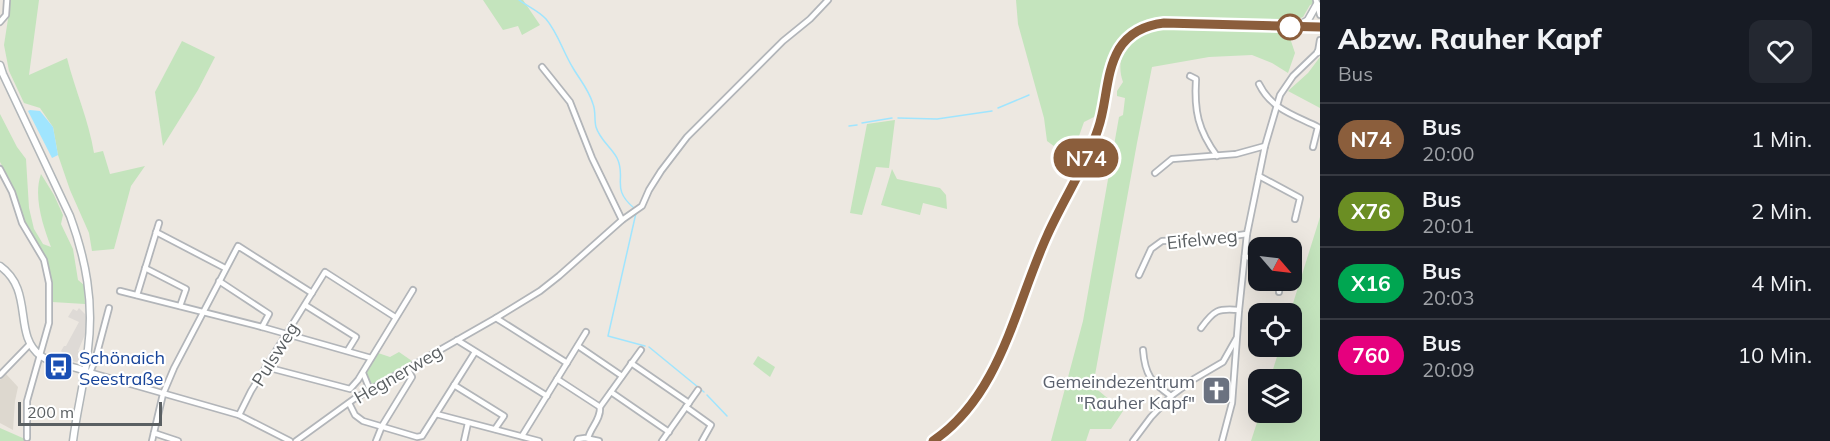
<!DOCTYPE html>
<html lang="de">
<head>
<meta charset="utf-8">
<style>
  :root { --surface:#171b24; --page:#242831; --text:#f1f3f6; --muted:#9ea1a6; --line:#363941 }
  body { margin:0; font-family:Mulish,sans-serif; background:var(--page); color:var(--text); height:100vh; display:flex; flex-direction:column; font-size:22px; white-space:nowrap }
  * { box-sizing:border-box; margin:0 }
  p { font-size:20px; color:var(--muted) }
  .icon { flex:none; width:33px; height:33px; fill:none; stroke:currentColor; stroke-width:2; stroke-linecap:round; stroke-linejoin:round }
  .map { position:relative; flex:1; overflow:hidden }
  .panel { display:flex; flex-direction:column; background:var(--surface); width:510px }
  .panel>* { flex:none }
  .badge { padding:0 12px; border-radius:20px; font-size:21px; line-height:39px }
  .needle { width:39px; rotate:118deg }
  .tools { position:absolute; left:1248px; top:237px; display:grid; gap:12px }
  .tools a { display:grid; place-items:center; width:54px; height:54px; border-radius:12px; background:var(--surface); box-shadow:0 6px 24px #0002; font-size:30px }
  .scale { position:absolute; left:18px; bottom:15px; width:144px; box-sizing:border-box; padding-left:6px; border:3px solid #5a5f62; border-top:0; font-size:16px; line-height:21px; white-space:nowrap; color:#5a5f62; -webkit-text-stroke:4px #fff; paint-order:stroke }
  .map>.badge { position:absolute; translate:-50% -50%; box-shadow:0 0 0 3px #fff }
  .round { display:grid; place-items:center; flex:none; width:63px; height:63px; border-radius:12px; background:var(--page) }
  .summary { display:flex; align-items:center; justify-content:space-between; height:102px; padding:0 18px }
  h1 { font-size:28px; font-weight:800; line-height:45px }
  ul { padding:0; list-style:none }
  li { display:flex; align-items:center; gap:18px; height:72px; padding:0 18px; border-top:2px solid var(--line) }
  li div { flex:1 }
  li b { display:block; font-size:22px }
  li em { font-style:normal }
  li .badge { min-width:66px; font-weight:700; text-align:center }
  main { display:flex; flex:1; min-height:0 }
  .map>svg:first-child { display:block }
  .industrial { fill:#dedad6 }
  .education { fill:#ddd8cf }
  .green { fill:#c4e4bd }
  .water { fill:#a0e5fe }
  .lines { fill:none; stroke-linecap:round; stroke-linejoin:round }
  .stream { stroke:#a0e5fe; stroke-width:1.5 }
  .street-casing { stroke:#b2b5b9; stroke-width:8 }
  .secondary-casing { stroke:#b1b6b9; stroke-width:9 }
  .street { stroke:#fff; stroke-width:4.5 }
  .secondary { stroke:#fff; stroke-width:6 }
  .line-casing { stroke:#fff; stroke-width:14 }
  .line { stroke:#8b5e3c; stroke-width:9 }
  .stop-dot { fill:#fff; stroke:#8b5e3c; stroke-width:3 }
  .labels { text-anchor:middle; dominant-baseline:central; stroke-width:4.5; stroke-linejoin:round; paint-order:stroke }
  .street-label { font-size:18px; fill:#5a5f62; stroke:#fff }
  .transit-label { font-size:18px; fill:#164399; stroke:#fff; text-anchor:start }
  .worship-label { font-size:18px; fill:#5b616d; stroke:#fff; text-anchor:end }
</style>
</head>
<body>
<main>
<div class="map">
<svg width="1320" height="441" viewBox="0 0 1320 441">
  <rect width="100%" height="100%" fill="#ede8e1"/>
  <polygon class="industrial" points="79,308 85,314 87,320 86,332 78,351 82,353 80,363 60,358 63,353 61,351 64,346 66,346 79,322 68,317 73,309 77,311"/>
  <polygon class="education" points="6,374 18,387 15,401 13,430 0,423 0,380"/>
  <g class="green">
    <path d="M7 0H39L29 75 67 58C75 90 89 121 94 153L103 151 110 174 145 166 131 186 114 249 92 251 89 233 70 190 58 155 53 127 40 108 24 103 9 71 4 45 8 19Z"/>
    <polygon points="483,0 523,0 540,25 522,35 518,26 503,30"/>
    <polygon points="1016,0 1320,0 1320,2 1310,5 1303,17 1290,22 1157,18 1137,25 1127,39 1110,73 1102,116 1096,116 1084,122 1074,150 1062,152 1047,141 1044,118 1018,24"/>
    <path d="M1158 26H1182L1288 32 1295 53 1288 73 1272 63 1252 55 1209 57 1152 67 1137 143 1093 386 1123 411 1111 429H1090L1086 441H1051L1083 321 1119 117 1123 115 1125 98 1117 96V91L1123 82C1113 54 1133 34 1158 26Z"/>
    <polygon points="182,41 215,57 198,90 163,146 155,92"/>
    <polygon points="1320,57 1320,108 1288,91 1308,73"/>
    <path d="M0 114 17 147 26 159 29 208 34 229 43 244 51 247C43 226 33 196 41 174L54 195 63 215 61 224 73 249 78 280 84 285 85 304 52 302 49 269 43 252 24 222 15 191 0 162Z"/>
    <polygon points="895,120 889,168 876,167 862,215 850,213 867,124"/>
    <polygon points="892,169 897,179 940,188 946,195 947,209 923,203 920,215 881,205"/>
    <polygon points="1320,217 1320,441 1251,441 1260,413 1292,412 1292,380 1270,379 1280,347 1292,346 1292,314 1290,313"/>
    <polygon points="399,352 412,361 373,384 370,383 366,374 378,353 390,357"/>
    <polygon points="758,356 775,367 770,377 753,364"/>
    <polygon points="0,428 25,439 27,441 0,441"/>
  </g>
  <polygon class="water" points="30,110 40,111 53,127 58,155 52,158 28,111"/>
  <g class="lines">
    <g class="stream">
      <path d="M519 0C527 6 539 11 546 19 558 33 563 52 573 68 580 80 589 90 593 104 596 111 594 120 596 127 600 140 611 147 617 158 627 178 610 188 634 208"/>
      <polyline points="998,108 1029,95"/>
      <polyline points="898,118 937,119 992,111"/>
      <polyline points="862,123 892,118"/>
      <polyline points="849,126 857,125"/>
      <polyline points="636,213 608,336 645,346"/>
      <polyline points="649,347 704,392"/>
      <polyline points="707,395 727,416"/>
    </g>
    <defs>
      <g id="street">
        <polyline points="1316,0 1320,15"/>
        <polyline points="0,22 6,15 7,0"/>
        <polyline points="542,67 570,102 592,158 622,220"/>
        <path d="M1190 76 1196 79C1194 111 1198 130 1217 156"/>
        <path d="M1259 84C1271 109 1294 115 1318 127L1313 147"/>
        <polyline points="0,169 12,192 22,223 44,260 49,283 49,323 27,401 27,438"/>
        <polyline points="1155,173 1172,159 1236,154 1265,146"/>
        <polyline points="1259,176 1300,198 1295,219"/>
        <polyline points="156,232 225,268"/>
        <polyline points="1245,256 1258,262"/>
        <polyline points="145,268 186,289 180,306"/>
        <polyline points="1139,275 1151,249 1162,241 1210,239 1247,234"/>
        <polyline points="219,281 269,314 262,327"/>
        <polyline points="120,291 262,327 371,358"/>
        <polyline points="1279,292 1280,280"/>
        <polyline points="137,295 159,223"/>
        <polyline points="305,305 356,337 348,350"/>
        <polyline points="496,318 567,363"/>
        <path d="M1201 328C1214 310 1218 308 1239 310"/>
        <polyline points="457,340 547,396"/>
        <polyline points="578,346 622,376"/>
        <path d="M1143 350C1145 375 1151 382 1171 396"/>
        <polyline points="631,363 689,403"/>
        <polyline points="266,367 350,389 358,380 413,290"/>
        <polyline points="85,371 239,415 290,441"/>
        <polyline points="90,373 96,357 109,308"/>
        <polyline points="363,373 370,390"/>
        <polyline points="0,375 30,344"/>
        <polyline points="557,379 600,407"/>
        <polyline points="454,385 504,416 495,429"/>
        <polyline points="611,392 669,432"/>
        <polyline points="349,403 355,415 363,421 417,437 422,436 475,352"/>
        <polyline points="686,407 711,425 702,441"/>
        <polyline points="436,414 539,441"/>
        <polyline points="239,415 251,391 325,272 395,317"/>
        <polyline points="154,433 178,441"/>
        <polyline points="522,436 586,332"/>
        <path d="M588 438C591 427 601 419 600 407L641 350"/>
        <polyline points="152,441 163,394 174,368 238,246 312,293"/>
        <polyline points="296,441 354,399 496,318 540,291 559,276 622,220 642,206 649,190 661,171 687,137 783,41 810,19 828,0"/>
        <polyline points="376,441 382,426 412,377 407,368"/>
        <polyline points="464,441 468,423"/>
        <polyline points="577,441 578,439 585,438 599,441"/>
        <polyline points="662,441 698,390"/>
        <polyline points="1133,441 1151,417 1171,396 1194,379 1223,362 1236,339"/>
        <polyline points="1222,441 1232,403 1239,310 1247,234 1265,146 1280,95 1293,76 1318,52 1320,40"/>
      </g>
      <g id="secondary">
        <polyline points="1299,26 1308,20 1317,4"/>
        <polyline points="1318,52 1320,50"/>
        <path d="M0 65 3 74 70 216C86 260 94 302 88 349 85 380 77 409 73 441"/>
        <path d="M0 266C35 291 12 335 41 356 54 365 71 365 85 371"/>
        <path d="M933 441C999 396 1014 309 1045 240 1062 203 1085 168 1098 129 1107 104 1106 67 1121 46 1132 31 1147 25 1164 23L1320 27"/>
      </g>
    </defs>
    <use href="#street" class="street-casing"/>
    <use href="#secondary" class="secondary-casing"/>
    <use href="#street" class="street"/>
    <use href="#secondary" class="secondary"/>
  </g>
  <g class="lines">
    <defs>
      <path id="line" d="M933 441C1001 395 1015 306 1047 236 1063 200 1086 166 1098 129 1107 104 1105 73 1119 49 1129 33 1146 25 1164 23L1320 27"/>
    </defs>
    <use href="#line" class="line-casing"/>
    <use href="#line" class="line"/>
  </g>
  <defs>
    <symbol id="bus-square" viewBox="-11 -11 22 22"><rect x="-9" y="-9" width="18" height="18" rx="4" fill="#1a4fb4" stroke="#fff"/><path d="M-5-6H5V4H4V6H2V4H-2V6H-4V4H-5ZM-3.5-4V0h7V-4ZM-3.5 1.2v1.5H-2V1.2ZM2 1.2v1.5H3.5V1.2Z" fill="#fff"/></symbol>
    <symbol id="church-square" viewBox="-11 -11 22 22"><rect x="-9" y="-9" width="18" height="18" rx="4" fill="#6b7280" stroke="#fff"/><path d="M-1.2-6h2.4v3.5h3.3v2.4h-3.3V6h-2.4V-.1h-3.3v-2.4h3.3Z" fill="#fff"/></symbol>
  </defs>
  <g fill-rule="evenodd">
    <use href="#bus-square" x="42" y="350" width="33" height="33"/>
    <use href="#church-square" x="1200" y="374" width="33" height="33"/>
  </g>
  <circle class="stop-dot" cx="1290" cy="27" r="12"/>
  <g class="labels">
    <g class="street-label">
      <text transform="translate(1202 239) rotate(-6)">Eifelweg</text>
      <text transform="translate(275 354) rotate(-58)">Pulsweg</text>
      <text transform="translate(398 374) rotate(-30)">Hegnerweg</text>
    </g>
    <g class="transit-label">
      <text x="79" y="357">Schönaich<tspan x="79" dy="21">Seestraße</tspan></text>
    </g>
    <g class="worship-label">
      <text x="1195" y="381">Gemeindezentrum<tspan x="1195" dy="21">"Rauher Kapf"</tspan></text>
    </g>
  </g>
</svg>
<div class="tools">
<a><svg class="needle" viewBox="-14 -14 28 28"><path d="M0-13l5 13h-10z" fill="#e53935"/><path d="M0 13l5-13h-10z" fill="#9ea1a6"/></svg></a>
<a><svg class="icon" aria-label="locate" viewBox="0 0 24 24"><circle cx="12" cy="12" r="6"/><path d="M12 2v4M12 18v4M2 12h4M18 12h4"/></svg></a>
<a><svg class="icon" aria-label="layers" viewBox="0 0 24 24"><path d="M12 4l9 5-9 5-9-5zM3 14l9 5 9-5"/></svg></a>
</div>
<div class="scale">200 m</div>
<b class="badge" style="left:1086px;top:158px;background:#8b5e3c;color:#fff">N74</b>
</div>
<section class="panel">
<div class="summary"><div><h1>Abzw. Rauher Kapf</h1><p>Bus</p></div><a class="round"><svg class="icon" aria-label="heart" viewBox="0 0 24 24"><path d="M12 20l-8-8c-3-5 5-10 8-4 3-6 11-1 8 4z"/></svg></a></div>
<ul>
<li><span class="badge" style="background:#8b5e3c;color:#fff">N74</span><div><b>Bus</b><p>20:00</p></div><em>1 Min.</em></li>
<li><span class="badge" style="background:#6b8e23;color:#fff">X76</span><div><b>Bus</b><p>20:01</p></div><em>2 Min.</em></li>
<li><span class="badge" style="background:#00a651;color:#fff">X16</span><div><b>Bus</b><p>20:03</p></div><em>4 Min.</em></li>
<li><span class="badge" style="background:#e6007e;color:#fff">760</span><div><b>Bus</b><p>20:09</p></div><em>10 Min.</em></li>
</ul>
</section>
</main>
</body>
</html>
